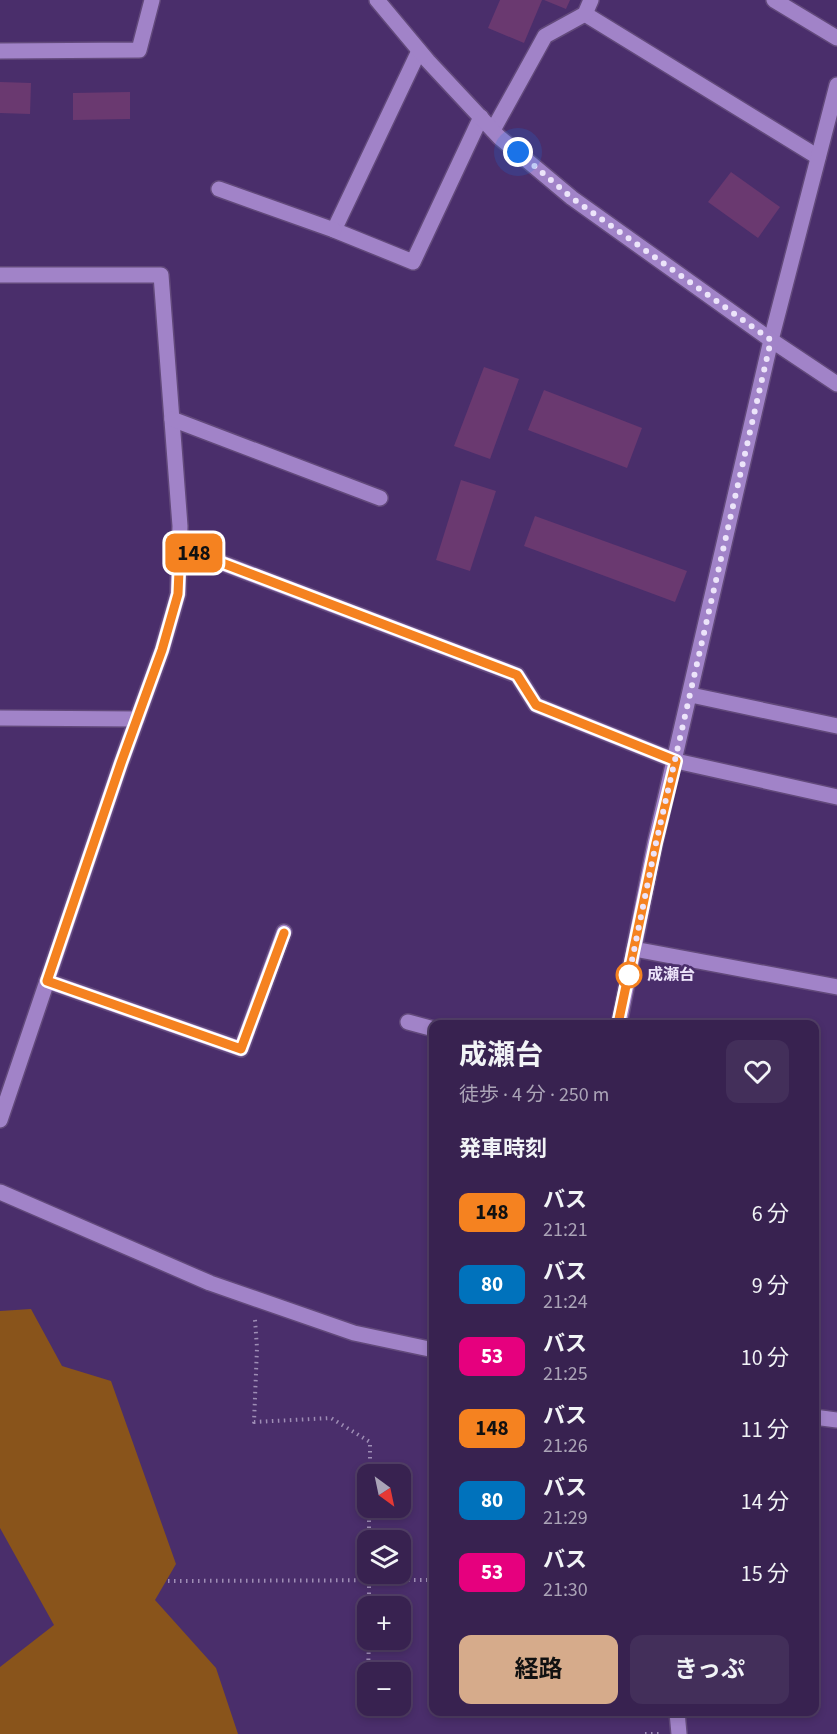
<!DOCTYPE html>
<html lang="ja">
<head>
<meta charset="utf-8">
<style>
  :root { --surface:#382250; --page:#432f5a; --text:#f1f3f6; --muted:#aba4b7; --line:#523f67; --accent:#d6ab8b }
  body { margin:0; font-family:"Source Sans 3","Noto Sans JP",sans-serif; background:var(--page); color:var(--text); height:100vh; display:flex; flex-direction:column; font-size:22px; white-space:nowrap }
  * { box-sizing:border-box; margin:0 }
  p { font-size:20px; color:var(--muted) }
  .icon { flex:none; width:33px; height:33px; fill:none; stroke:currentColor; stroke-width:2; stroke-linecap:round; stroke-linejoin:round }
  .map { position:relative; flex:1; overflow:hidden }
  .side { position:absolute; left:429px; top:1020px; width:390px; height:696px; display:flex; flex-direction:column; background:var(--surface); border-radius:12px; box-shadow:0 3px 9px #0003,0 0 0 2px var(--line) }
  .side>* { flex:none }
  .badge { padding:0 12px; border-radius:9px; font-size:21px; line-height:39px }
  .needle { width:39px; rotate:147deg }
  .buttons { position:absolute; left:357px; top:1464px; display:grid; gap:12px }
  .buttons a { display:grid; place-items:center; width:54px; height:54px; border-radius:12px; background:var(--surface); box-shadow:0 3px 9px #0003,0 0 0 2px var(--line); font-size:30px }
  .you { position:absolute; width:30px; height:30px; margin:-15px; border:4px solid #fff; border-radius:50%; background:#1a73e8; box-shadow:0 0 0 9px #1a73e833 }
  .map>.badge { position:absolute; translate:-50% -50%; box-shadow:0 0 0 3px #fff }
  h2 { padding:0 30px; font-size:22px; line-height:54px }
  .round { display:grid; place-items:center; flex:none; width:63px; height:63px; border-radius:12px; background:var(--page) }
  .headline { display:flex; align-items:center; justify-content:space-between; height:102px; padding:0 30px }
  h1 { font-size:28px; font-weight:700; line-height:45px }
  .primary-button { display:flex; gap:12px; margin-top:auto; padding:12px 30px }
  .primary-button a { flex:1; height:69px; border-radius:12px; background:var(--accent); color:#111; font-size:24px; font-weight:700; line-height:69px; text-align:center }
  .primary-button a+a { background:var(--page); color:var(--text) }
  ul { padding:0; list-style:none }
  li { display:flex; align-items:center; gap:18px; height:72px; padding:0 30px }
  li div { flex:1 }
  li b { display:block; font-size:22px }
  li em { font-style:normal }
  li .badge { min-width:66px; font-weight:700; text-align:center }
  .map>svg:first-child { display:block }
  .green { fill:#89541b }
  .building { fill:#6a3970 }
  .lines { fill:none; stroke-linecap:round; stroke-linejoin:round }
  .street-casing { stroke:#62497b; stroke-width:18 }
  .secondary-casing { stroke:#62497b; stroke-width:18 }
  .path { stroke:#9e8db5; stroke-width:4; stroke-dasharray:1.5 4.5; stroke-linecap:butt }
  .street { stroke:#a183c8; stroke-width:15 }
  .secondary { stroke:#a183c8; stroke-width:15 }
  .line-casing { stroke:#fff; stroke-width:14 }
  .line { stroke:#f58220; stroke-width:9 }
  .walk { stroke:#ece4fa; stroke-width:6; stroke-dasharray:0 10.8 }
  .stop-dot { fill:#fff; stroke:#f58220; stroke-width:3 }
  .labels { text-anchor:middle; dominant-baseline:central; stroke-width:5; stroke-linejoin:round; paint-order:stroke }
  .stop-label { font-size:16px; font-weight:bold; fill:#ece4fa; stroke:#4a2e6b; text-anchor:start }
</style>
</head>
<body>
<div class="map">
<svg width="837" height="1734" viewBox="0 0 837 1734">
  <rect width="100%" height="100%" fill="#4a2e6b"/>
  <polygon class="green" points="31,1309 62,1366 111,1381 176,1564 155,1600 216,1668 238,1734 0,1734 0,1667 54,1625 0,1528 0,1311"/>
  <g class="building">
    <polygon points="500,0 542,0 524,43 488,28"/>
    <polygon points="544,0 570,0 566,9"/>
    <polygon points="0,82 31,83 30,114 0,113"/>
    <polygon points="130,92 130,119 73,120 73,93"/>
    <polygon points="731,172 780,207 758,238 708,202"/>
    <polygon points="484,367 519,379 490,459 454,446"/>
    <polygon points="544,390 642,428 627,468 528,430"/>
    <polygon points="461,480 496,491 470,571 436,560"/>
    <polygon points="535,516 687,571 675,602 524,546"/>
  </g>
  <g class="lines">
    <defs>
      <g id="street">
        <polyline points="774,0 837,38"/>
        <polyline points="585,14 818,157"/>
        <polyline points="0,51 139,50 152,0"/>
        <polyline points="419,51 334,230 413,262 481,117"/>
        <polyline points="493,130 545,36 585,14 591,0"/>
        <polyline points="219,189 334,230"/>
        <polyline points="0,275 161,275 180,526 178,594 162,650 121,763 0,1120"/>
        <polyline points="771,340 837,85"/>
        <polyline points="172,419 380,498"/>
        <polyline points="180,547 517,675 536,705 676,761 837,797"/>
        <polyline points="691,695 837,726"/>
        <polyline points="0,718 137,719"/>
        <polyline points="634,949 837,987"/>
        <polyline points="47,981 241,1049 284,932"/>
        <polyline points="408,1022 434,1029"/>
        <polyline points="677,1712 679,1734"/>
      </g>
      <g id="secondary">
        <polyline points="377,0 428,61 499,137 572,198 771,340 837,384"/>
        <polyline points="619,1024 655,843 771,340"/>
        <polyline points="0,1192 210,1283 354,1333 434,1350"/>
        <polyline points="814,1417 837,1420"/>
      </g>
    </defs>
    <use href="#street" class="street-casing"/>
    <use href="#secondary" class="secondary-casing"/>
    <g class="path">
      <polyline points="255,1320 257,1348 254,1422 331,1418 370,1442 370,1474"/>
      <polyline points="369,1540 369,1508"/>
      <polyline points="168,1581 434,1580"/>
      <polyline points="369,1606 369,1574"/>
      <polyline points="368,1672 369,1640"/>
      <polyline points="645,1734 660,1734"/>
    </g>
    <use href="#street" class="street"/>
    <use href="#secondary" class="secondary"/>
  </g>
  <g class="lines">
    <defs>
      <polyline id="line" points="284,933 241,1049 47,981 121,763 162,650 178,594 180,547 517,675 536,705 676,761 656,843 618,1024"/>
    </defs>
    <use href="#line" class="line-casing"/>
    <use href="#line" class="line"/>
    <polyline class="walk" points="518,152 572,198 771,340 656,843 629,975"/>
  </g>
  <circle class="stop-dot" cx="629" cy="975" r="12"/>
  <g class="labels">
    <g class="stop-label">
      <text x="647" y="975">成瀬台</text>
    </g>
  </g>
</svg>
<div class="buttons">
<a><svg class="needle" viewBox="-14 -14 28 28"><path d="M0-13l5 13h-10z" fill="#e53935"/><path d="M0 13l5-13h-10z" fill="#aba4b7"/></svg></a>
<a><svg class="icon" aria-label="layers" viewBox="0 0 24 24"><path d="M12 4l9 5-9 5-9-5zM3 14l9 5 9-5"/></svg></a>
<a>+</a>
<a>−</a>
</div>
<div class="you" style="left:518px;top:152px"></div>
<b class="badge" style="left:194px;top:553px;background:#f58220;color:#111">148</b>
<section class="side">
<div class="headline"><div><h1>成瀬台</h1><p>徒歩 · 4 分 · 250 m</p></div><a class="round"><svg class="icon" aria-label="heart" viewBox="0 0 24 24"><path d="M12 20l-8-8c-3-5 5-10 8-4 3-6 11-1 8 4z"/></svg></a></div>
<h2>発車時刻</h2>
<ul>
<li><span class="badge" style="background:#f58220;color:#111">148</span><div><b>バス</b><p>21:21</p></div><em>6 分</em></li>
<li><span class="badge" style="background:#0072bc;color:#fff">80</span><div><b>バス</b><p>21:24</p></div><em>9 分</em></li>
<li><span class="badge" style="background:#e6007e;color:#fff">53</span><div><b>バス</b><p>21:25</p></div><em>10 分</em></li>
<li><span class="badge" style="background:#f58220;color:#111">148</span><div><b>バス</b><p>21:26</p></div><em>11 分</em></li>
<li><span class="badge" style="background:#0072bc;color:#fff">80</span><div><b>バス</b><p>21:29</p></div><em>14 分</em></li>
<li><span class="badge" style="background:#e6007e;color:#fff">53</span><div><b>バス</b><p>21:30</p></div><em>15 分</em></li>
</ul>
<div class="primary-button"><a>経路</a><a>きっぷ</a></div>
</section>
</div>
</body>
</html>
